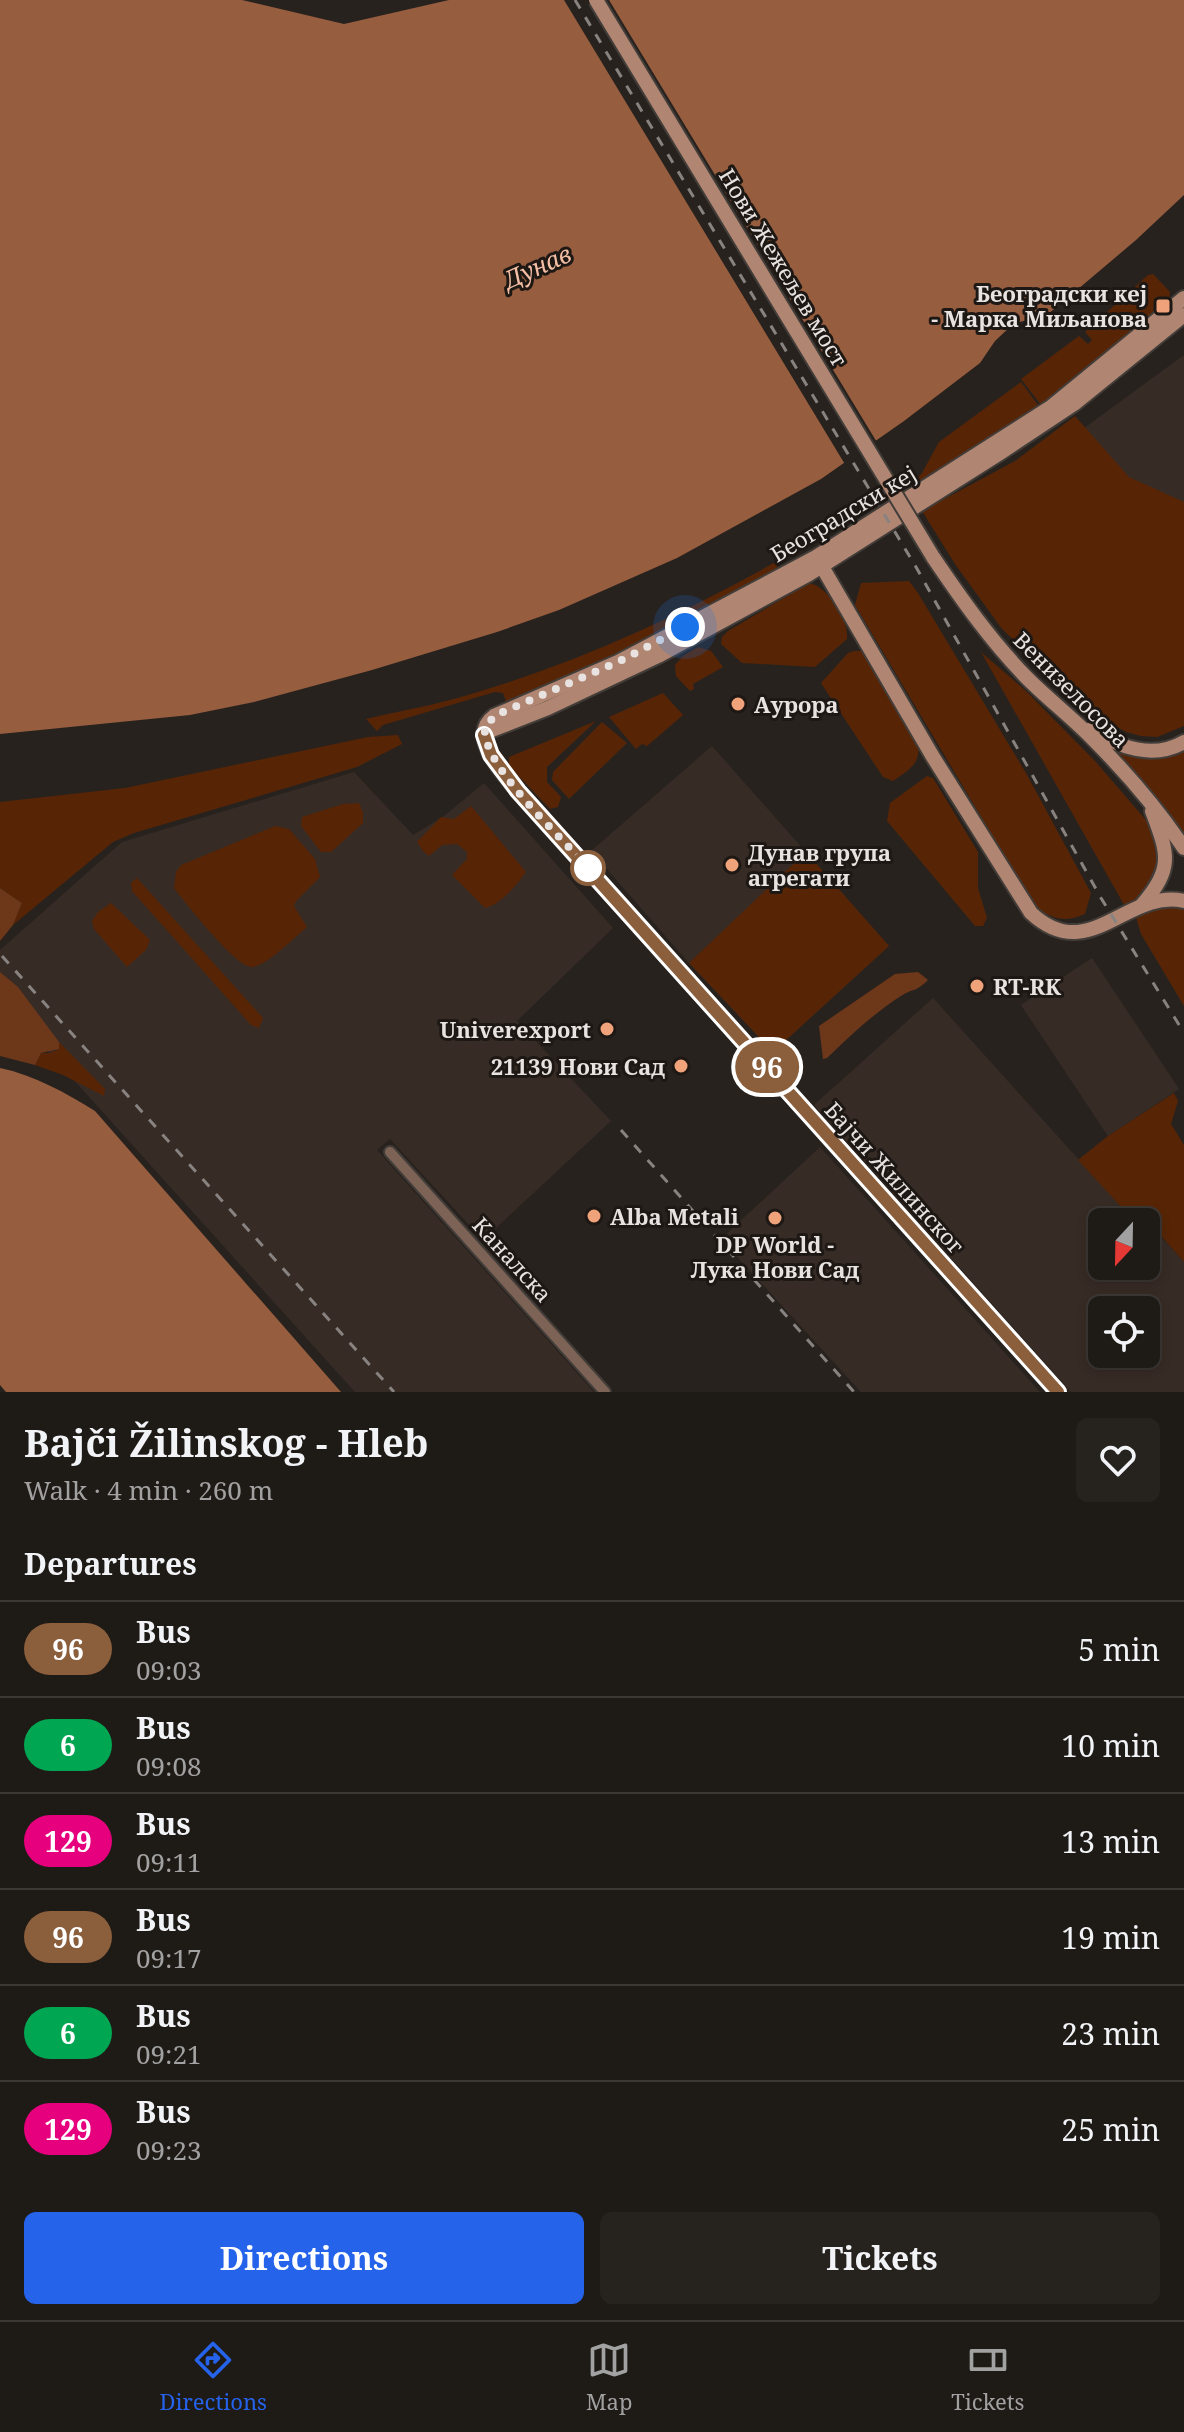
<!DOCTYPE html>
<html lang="en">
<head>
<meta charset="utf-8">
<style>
  :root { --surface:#1e1a16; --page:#26231f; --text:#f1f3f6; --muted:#a1a1a1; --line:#3c3835; --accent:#2563eb }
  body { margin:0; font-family:"Noto Serif",serif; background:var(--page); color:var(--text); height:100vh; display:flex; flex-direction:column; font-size:30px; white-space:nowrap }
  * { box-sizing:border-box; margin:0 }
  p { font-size:26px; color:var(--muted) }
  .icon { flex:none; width:44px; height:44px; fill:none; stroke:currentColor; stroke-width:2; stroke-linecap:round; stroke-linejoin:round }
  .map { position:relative; height:1392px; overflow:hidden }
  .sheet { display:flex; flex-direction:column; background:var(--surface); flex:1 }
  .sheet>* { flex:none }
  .badge { padding:0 16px; border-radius:26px; font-size:28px; line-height:52px }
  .needle { width:52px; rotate:202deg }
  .tools { position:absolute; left:1088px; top:1208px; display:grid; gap:16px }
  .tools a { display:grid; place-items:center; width:72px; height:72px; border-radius:12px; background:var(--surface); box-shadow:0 4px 12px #0003,0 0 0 2px var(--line); font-size:40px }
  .you { position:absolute; width:40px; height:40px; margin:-20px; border:6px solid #fff; border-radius:50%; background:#1a73e8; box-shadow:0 0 0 12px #1a73e833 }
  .map>.badge { position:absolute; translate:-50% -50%; box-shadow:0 0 0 4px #fff }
  h2 { padding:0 24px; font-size:30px; line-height:72px }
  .round { display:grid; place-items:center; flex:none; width:84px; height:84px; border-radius:12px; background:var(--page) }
  .summary { display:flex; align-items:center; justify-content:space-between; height:136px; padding:0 24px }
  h1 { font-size:38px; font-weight:700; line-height:60px }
  .cta { display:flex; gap:16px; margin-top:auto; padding:16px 24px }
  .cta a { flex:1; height:92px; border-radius:12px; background:var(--accent); color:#fff; font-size:32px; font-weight:700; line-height:92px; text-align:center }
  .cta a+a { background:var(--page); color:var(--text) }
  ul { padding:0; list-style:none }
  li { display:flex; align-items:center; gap:24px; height:96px; padding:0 24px; border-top:2px solid var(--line) }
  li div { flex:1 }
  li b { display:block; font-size:30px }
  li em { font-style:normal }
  li .badge { min-width:88px; font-weight:700; text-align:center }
  .tabs { display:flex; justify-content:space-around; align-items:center; height:112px; border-top:2px solid var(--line); background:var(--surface); font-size:22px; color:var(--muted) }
  .tabs a { display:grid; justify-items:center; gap:4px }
  .tabs .current { color:var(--accent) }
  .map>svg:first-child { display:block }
  .built { fill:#372b25; fill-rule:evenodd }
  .green { fill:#572506 }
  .forest { fill:#6d3719 }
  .water { fill:#975d3f }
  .pier { fill:#28221e }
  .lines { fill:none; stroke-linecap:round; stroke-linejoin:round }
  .street-casing { stroke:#433d39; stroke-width:14 }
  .secondary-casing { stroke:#433d39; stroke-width:18 }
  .street { stroke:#7d6356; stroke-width:10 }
  .secondary { stroke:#b08672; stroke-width:14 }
  .rail { stroke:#888380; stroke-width:3; stroke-dasharray:10 10; stroke-linecap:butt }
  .secondary-bridge-casing { stroke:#433d39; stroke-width:18; stroke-linecap:butt }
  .secondary-bridge { stroke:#b08672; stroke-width:14 }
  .line-casing { stroke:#fff; stroke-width:18 }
  .line { stroke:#8b5e3c; stroke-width:12 }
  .walk { stroke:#e8e3e1; stroke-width:8; stroke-dasharray:0 14.4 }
  .poi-dot { fill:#f0a27a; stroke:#1e1815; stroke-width:3 }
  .stop-dot { fill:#fff; stroke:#8b5e3c; stroke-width:4 }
  .labels { text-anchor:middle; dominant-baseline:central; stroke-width:6; stroke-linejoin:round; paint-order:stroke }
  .street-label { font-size:22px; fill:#e8e3e1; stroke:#1e1815 }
  .poi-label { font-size:22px; font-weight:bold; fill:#e8e3e1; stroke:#1e1815; text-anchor:start }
  .water-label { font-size:24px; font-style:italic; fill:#f4bfa5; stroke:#1e1815 }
</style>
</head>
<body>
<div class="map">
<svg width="1184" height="1392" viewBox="0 0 1184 1392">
  <rect width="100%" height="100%" fill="#28221e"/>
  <g class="built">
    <polygon points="1184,355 1184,506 1137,487 1083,429"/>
    <polygon points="712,746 889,946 773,1052 689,963 591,851"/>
    <polygon points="354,772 413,835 444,816 484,783 613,928 517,1021 611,1121 483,1240 390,1139 377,1150 594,1392 355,1392 0,998 0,950 122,842"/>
    <polygon points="1092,958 1179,1089 1108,1136 1021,1005"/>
    <path d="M933 998 1135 1222H1102V1266H1146V1235L1154 1229 1184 1262V1392H1071L814 1105ZM1102 1310H1146V1354H1102Z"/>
    <polygon points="820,1147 1040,1392 861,1392 721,1239"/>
  </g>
  <g class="green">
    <polygon points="1153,274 1170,292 1169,300 1161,304 1158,313 1071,386 1041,405 1021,379 1079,336 1088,344 1092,340 1085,332 1148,275"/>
    <polygon points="1021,382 1040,408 912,494 908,489 922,473 939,442"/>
    <polygon points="1075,416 1129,477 1184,502 1184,726 1157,737 1141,736 1126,732 1098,716 1080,703 1002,629 955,564 922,511 1015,461"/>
    <path d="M781 559 775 571 609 660 507 704 503 693 495 692 383 725 377 731 366 719C400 711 435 705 468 695 577 663 682 615 781 559Z"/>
    <path d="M909 581 918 593 1026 773 1091 893 1085 914C1064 923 1056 919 1036 909L855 605 861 583Z"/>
    <path d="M809 583C829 587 849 620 847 639L815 667 742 663 721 644 722 637 728 631Z"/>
    <polygon points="698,647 711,651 723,667 693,684 694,689 690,691 676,676 675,665 683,656"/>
    <path d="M854 651H862L867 658 918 746C921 764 907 771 893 781L883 777 821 683 848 653Z"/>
    <polygon points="981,652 1026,691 1095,761 1152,827 1162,855 1155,886 1127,910"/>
    <polygon points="663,693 683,715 647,746 642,744 636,749 609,717"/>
    <polygon points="596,721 547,767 547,782 561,797 558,807 550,809 509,766 509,757"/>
    <polygon points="602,722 627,743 569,799 552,780 553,772"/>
    <polygon points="398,735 402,744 357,767 134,833 113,842 13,925 22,903 0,888 0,802 125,788 368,737"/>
    <path d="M1109 748C1137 757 1156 761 1184 751V839Z"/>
    <polygon points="927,776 933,778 978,852 978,888 987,918 983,926 975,926 887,821 890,803"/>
    <polygon points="359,803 363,813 363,823 331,852 321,852 301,826 302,817 343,804"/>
    <path d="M471 806 526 872C517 885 500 905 485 908L452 875 467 859V852L457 844 442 845 429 856 423 851 417 842 441 817 454 819Z"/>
    <path d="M275 826 289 829 315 859 320 877 296 901 294 906 307 927C295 937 267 966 252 967 236 968 185 902 174 888L176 872 181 865Z"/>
    <polygon points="806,852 889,946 773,1052 689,963"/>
    <polygon points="137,878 263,1018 259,1028 251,1025 132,891 131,883"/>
    <polygon points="111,903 150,940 146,950 127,967 94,929 92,921 98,912"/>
    <polygon points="1177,903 1184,906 1184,1006 1141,934 1136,917 1150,908"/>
    <polygon points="59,1042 105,1089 104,1096 63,1075 35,1065 41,1053 50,1053 59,1049"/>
    <polygon points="1174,1093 1178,1101 1171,1124 1184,1145 1184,1262 1155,1229 1147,1236 1146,1222 1135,1222 1078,1160 1108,1136"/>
  </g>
  <g class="forest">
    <polygon points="0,888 22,903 13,925 0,941"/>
    <polygon points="0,972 18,987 59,1042 59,1049 41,1053 35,1065 0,1056"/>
    <path d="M918 972 928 980C915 993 913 988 901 996 874 1013 850 1036 827 1058L823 1059 819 1026 895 974Z"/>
  </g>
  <g class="water">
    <polygon points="0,0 242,0 344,24 449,0 1184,0 1184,195 1136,240 1058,306 1040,320 1023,321 1012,325 995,341 980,363 904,421 821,479 677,558 559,610 497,632 372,670 254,702 190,715 0,734"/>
    <path d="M0 1068C34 1075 66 1093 95 1111L341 1392H6L0 1385Z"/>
  </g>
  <polygon class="pier" points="564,0 609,0 878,444 846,466"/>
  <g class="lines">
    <defs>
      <polyline id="street" points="390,1152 605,1392"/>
      <g id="secondary">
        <path d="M933 557C962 600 991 641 1027 678 1047 698 1070 716 1090 736 1124 770 1157 808 1184 848"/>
        <path d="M817 558 933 757 1031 913C1089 967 1127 888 1184 901"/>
        <path d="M1091 729C1118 747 1153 760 1184 742"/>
        <polyline points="484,735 492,730 548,708 658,656 809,574 1000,453 1074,404 1184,315"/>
        <path d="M1142 905C1174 867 1168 854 1152 811"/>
        <path d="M1058 1392 518 791C504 774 467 736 494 716L618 662 816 557 1051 407 1184 298"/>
      </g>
    </defs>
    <use href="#street" class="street-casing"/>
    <use href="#secondary" class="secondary-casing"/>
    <use href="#street" class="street"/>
    <use href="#secondary" class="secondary"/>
    <g class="rail">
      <polyline points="575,0 916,567 1101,898 1184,1033"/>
      <polyline points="2,956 394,1392"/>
      <polyline points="621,1130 854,1392"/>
    </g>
    <defs>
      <polyline id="secondary-bridge" points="596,0 933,557"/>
    </defs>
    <use href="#secondary-bridge" class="secondary-bridge-casing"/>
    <use href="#secondary-bridge" class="secondary-bridge"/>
  </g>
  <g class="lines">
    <defs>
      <polyline id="line" points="484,735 491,755 518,791 1058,1392"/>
    </defs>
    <use href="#line" class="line-casing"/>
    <use href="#line" class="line"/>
    <path class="walk" d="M588 868C563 838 481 765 485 728L494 716 618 662 685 627"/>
  </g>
  <g class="poi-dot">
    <rect x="1155" y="298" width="16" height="16" rx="4"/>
    <circle cx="738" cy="704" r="8"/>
    <circle cx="732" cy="865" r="8"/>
    <circle cx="977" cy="986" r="8"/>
    <circle cx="607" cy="1029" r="8"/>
    <circle cx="681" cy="1066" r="8"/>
    <circle cx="594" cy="1216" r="8"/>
    <circle cx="775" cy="1218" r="8"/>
  </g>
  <circle class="stop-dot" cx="588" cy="868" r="16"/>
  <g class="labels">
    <g class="street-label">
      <text transform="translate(784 267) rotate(59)">Нови Жежељев мост</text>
      <text transform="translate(843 513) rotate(-31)">Београдски кеј</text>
      <text transform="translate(1072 689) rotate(45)">Венизелосова</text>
      <text transform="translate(895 1177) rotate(48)">Бајчи Жилинског</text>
      <text transform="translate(513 1259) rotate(48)">Каналска</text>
    </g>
    <g class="poi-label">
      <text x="1147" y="293" text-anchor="end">Београдски кеј<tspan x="1147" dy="25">- Марка Миљанова</tspan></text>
      <text x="754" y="704">Аурора</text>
      <text x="748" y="852">Дунав група<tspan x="748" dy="25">агрегати</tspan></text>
      <text x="993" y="986">RT-RK</text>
      <text x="591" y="1029" text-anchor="end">Univerexport</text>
      <text x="665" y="1066" text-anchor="end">21139 Нови Сад</text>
      <text x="610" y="1216">Alba Metali</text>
      <text x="775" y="1244" text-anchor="middle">DP World -<tspan x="775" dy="25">Лука Нови Сад</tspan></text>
    </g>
    <g class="water-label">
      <text transform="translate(537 266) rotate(-24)">Дунав</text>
    </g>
  </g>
</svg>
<div class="tools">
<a><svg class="needle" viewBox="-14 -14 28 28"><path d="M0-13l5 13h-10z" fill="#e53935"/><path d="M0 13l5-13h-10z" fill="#a1a1a1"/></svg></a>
<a><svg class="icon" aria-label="locate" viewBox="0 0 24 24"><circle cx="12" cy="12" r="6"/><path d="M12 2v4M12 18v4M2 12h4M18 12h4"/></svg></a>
</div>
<div class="you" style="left:685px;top:627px"></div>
<b class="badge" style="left:767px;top:1067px;background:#8b5e3c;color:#fff">96</b>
</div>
<section class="sheet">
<div class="summary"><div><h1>Bajči Žilinskog - Hleb</h1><p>Walk · 4 min · 260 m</p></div><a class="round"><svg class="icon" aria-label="heart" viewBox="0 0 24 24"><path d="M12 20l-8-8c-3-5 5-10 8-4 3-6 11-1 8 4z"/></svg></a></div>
<h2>Departures</h2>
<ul>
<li><span class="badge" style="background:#8b5e3c;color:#fff">96</span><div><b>Bus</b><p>09:03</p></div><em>5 min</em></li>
<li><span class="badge" style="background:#00a651;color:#fff">6</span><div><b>Bus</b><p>09:08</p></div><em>10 min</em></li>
<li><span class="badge" style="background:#e6007e;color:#fff">129</span><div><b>Bus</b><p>09:11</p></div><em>13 min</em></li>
<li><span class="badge" style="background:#8b5e3c;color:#fff">96</span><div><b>Bus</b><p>09:17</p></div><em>19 min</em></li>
<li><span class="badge" style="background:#00a651;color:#fff">6</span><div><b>Bus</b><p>09:21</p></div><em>23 min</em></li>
<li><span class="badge" style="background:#e6007e;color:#fff">129</span><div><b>Bus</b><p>09:23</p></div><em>25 min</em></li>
</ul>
<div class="cta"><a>Directions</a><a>Tickets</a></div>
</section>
<nav class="tabs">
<a class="current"><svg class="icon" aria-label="directions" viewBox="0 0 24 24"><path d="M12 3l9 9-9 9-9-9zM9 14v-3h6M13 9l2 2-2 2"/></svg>Directions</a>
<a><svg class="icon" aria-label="map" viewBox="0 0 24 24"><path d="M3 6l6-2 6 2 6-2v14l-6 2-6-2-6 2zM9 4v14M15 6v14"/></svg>Map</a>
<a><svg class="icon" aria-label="tickets" viewBox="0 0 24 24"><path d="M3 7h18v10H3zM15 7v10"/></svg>Tickets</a>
</nav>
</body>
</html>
